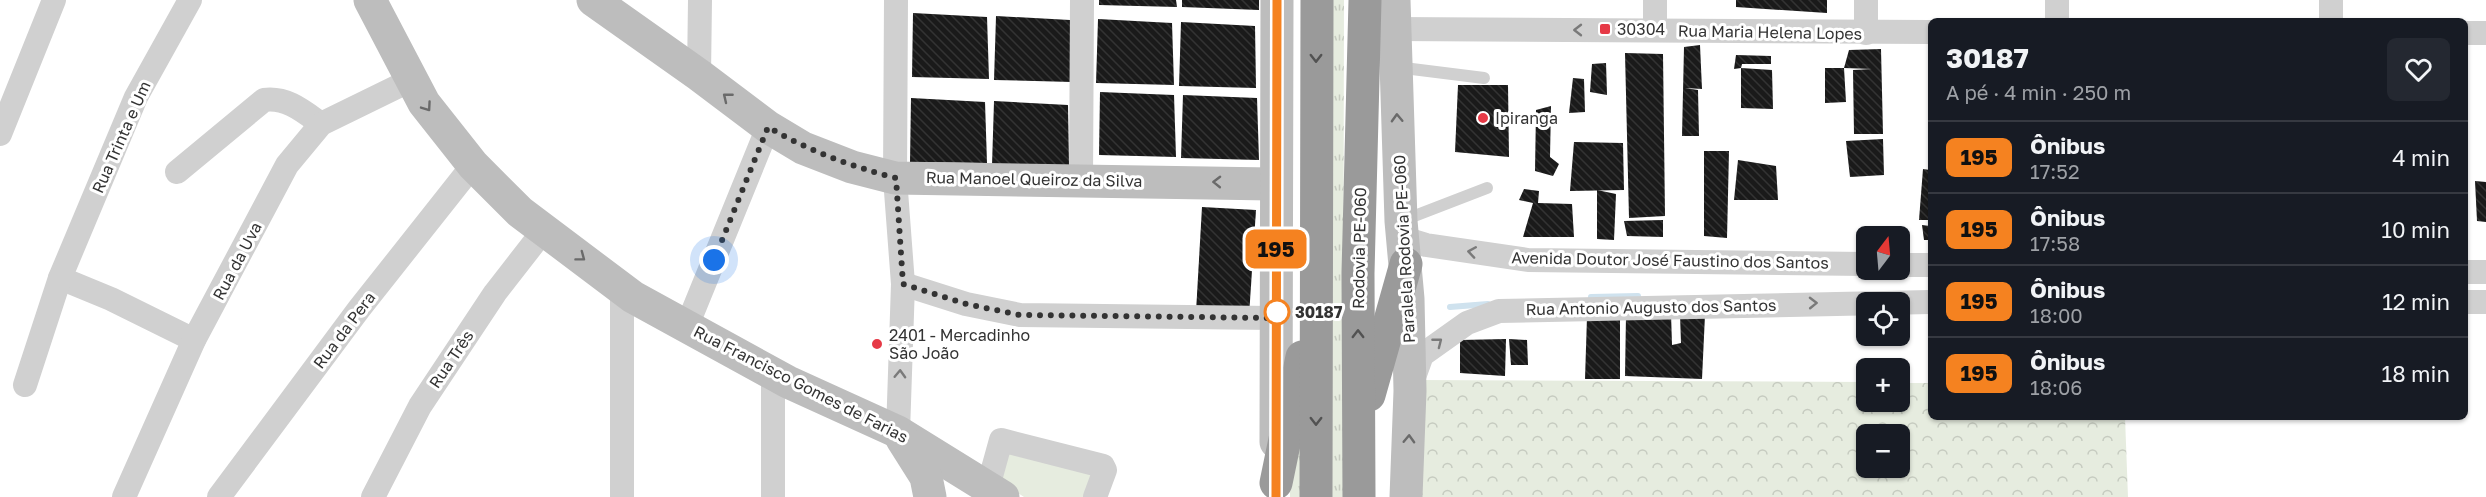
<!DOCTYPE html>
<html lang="pt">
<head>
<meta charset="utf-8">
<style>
  :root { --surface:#171b24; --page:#242831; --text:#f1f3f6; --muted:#9ea1a6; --line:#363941 }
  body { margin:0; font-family:"Golos Text",sans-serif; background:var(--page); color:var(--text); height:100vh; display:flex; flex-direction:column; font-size:22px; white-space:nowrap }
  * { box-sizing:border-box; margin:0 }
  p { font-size:20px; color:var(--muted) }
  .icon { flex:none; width:33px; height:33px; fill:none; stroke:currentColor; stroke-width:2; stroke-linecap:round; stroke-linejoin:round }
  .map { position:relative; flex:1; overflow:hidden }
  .side { position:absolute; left:1928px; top:18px; width:540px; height:402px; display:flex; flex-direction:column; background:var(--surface); border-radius:9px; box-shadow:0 2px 4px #0004 }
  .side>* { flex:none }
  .badge { padding:0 12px; border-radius:9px; font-size:21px; line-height:39px }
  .needle { width:39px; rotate:16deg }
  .controls { position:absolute; left:1856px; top:226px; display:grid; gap:12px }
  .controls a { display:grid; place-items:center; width:54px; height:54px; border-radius:9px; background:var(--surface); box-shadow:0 2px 4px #0004; font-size:30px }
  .you { position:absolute; width:30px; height:30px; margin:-15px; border:4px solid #fff; border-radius:50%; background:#1a73e8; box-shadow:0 0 0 9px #1a73e833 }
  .map>.badge { position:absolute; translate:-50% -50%; box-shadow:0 0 0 3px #fff }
  .round { display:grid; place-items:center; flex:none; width:63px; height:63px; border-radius:9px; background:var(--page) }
  .overview { display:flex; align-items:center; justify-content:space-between; height:102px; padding:0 18px }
  h1 { font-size:28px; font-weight:700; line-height:45px }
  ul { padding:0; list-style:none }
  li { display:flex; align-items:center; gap:18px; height:72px; padding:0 18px; border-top:2px solid var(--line) }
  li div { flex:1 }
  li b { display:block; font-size:22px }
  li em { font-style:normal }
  li .badge { min-width:66px; font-weight:700; text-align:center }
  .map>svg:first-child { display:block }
  .grass { fill:url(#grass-tufts) }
  .forest { fill:url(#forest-crowns); fill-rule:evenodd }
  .park { fill:#e6ecdf }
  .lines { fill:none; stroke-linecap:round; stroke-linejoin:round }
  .stream { stroke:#cfe2ee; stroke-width:6 }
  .building { fill:url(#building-back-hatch) }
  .lane { stroke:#d0d0d0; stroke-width:12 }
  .street { stroke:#d0d0d0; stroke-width:24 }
  .secondary { stroke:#bdbdbd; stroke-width:33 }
  .highway { stroke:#9a9a9a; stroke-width:33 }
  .oneway { stroke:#7a7a7a }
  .oneway2 { stroke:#525252 }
  .oneway3 { stroke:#6a6a6a }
  .line-casing { stroke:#fff; stroke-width:14 }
  .line { stroke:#f58220; stroke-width:9 }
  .walk { stroke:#333; stroke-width:6; stroke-dasharray:0 10.8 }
  .poi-dot { fill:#e63946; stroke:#fff; stroke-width:2 }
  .stop-dot { fill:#fff; stroke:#f58220; stroke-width:3 }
  .labels { text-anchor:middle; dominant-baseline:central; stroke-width:6; stroke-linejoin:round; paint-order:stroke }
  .poi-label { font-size:16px; fill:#333; stroke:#fff; text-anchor:start }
  .street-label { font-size:16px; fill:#333; stroke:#fff }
  .stop-label { font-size:16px; font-weight:bold; fill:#333; stroke:#fff; text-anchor:start }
</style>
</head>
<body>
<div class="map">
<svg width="2486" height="497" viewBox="0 0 2486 497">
  <defs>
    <pattern id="grass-tufts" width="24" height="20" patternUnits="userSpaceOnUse" patternTransform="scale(1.5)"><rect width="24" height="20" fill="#e6ecdf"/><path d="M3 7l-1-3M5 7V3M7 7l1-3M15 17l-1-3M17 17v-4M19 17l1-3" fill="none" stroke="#c6cbc0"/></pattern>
    <pattern id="forest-crowns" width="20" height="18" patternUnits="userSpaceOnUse" patternTransform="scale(1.5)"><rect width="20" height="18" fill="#e6ecdf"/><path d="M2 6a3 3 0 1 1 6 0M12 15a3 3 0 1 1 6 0" fill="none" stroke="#c6cbc0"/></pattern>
    <pattern id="building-back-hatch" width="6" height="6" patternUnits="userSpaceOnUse" patternTransform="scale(1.5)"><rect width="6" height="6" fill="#1a1a1a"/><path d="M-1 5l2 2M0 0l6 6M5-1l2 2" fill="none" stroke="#333"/></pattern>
  </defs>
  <rect width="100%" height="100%" fill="#fff"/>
  <g class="grass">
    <polygon points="1324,0 1344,0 1343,497 1324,497"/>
    <polygon points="1304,384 1304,497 1290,497 1290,487"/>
  </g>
  <path class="forest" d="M1420 380 1866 382V402H1899V383H1930V417H2125L2128 497H1418ZM1866 435H1899V468H1866Z"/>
  <polygon class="park" points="999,436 1114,461 1104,497 1024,497 988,473"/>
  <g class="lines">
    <g class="stream">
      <polyline points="1591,297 1638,296"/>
      <polyline points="1450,307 1488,304"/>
    </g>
  </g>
  <g class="building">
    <polygon points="1099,0 1176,0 1177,7 1099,5"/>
    <polygon points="1182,0 1259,0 1259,10 1182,7"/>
    <polygon points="1736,0 1827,0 1827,13 1736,7"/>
    <polygon points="913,13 987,17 989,79 912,77"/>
    <polygon points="996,16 1070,20 1072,82 994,80"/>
    <polygon points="1098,19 1172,23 1174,85 1096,83"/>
    <polygon points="1181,22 1255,26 1256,88 1179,86"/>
    <polygon points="1700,45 1702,89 1685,88 1698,90 1699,136 1682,136 1684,47"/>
    <polygon points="1881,49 1883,134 1854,134 1853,70 1872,69 1844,68 1846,102 1825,103 1825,68 1844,68 1849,50"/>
    <polygon points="1625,53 1663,54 1665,216 1629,218"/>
    <polygon points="1736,55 1771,56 1771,64 1742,64 1741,68 1734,69"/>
    <polygon points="1606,63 1607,95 1590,92 1592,64"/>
    <polygon points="1741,68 1772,70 1773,109 1741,108"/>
    <polygon points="1573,78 1584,79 1585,112 1569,113"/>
    <polygon points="1458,85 1508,85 1509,157 1455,152"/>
    <polygon points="1100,92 1174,95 1176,157 1099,155"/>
    <polygon points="1183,95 1257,98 1259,160 1181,158"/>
    <polygon points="911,98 985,102 987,163 910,162"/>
    <polygon points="994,101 1068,105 1069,166 992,165"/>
    <polygon points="1551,106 1550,157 1559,164 1553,176 1535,171 1536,110"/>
    <polygon points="1883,139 1884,175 1850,177 1846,141"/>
    <polygon points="1574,142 1623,143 1624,190 1570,191"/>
    <polygon points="1704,151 1729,151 1727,238 1704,236"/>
    <polygon points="1738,160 1776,166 1778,200 1734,200"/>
    <polygon points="1923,169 1930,170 1930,220 1919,220"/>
    <polygon points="2475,181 2486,182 2486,222 2477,221"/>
    <polygon points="1524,189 1539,191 1538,203 1572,204 1574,237 1523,237 1533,203 1519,200"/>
    <polygon points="1597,190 1616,194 1614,240 1597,239"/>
    <polygon points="1202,207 1256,210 1249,316 1196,312"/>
    <polygon points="1663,220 1663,237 1627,236 1624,221"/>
    <polygon points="1922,225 1930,226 1930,240 1924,240"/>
    <polygon points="1671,313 1672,345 1681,343 1680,315 1705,315 1702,379 1625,376 1626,315"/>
    <polygon points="1587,317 1620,317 1620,379 1585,379"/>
    <polygon points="1506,339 1505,376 1460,373 1460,340"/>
    <polygon points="1509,339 1527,340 1528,365 1511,365"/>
  </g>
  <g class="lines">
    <g class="lane">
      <polyline points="1396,67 1484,78"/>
      <polyline points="1404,220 1487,188"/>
    </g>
    <g class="street">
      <polyline points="896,0 895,178 903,284 898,432"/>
      <polyline points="2057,0 2057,21"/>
      <polyline points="2331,0 2331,21"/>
      <polyline points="1394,29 1930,32"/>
      <polyline points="1655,30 1655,0"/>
      <polyline points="1866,33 1866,0"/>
      <polyline points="2464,33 2486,33"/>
      <polyline points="699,75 700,0"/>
      <polyline points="0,134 54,0"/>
      <path d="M177 172 264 100C287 97 303 111 321 124"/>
      <polyline points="1081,180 1082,0"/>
      <polyline points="1403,238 1426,245 1528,260 1866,264"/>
      <polyline points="1899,265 1930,265"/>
      <polyline points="2464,272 2486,272"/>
      <polyline points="60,278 111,299 194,340"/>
      <polyline points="903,284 966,304 1020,315 1277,318"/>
      <polyline points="622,288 622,497"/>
      <polyline points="2464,302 2486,302"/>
      <polyline points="687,326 768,127"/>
      <polyline points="773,373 773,497"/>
      <polyline points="1413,380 1422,355 1467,323 1499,311 1930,302"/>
      <polyline points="25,385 60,278 136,97 190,0"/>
      <polyline points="988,487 1001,440 1103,466 1105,470 1095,497"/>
      <polyline points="124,497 194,340 287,165 321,124 411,80"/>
      <polyline points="219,497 359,309 473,165"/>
      <polyline points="373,497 420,406 495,293 544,230"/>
    </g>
    <g class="secondary">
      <polyline points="370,0 424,103 473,165 520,212 633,297 788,382 898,432 1003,497"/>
      <polyline points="593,0 699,75 768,127 803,148 852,167 895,178 1275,184"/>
      <polyline points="1394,0 1401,221 1408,299 1410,391 1406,497"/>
      <polyline points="902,439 926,477 930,497"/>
      <polyline points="1276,442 1277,0"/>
    </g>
    <g class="highway">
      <polyline points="1369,395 1406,264"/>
      <polyline points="1276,483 1302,357"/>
      <polyline points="1316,497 1317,0"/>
      <polyline points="1359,497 1358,273 1365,0"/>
    </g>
  </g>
  <defs><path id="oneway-chevron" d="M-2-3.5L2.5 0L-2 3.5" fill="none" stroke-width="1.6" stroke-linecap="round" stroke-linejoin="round" transform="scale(1.5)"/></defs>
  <g class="oneway">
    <use href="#oneway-chevron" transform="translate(1578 30) rotate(-180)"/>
    <use href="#oneway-chevron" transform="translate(1472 252) rotate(-171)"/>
    <use href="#oneway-chevron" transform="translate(1813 303) rotate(-1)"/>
    <use href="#oneway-chevron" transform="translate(1438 342) rotate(-38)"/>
    <use href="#oneway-chevron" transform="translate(900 374) rotate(-88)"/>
  </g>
  <g class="oneway2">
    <use href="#oneway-chevron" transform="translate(1316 58) rotate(90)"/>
    <use href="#oneway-chevron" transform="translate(1358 334) rotate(-90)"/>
    <use href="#oneway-chevron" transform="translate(1316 421) rotate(90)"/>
  </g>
  <g class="oneway3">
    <use href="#oneway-chevron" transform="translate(727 97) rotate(-141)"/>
    <use href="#oneway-chevron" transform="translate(427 107) rotate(55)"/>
    <use href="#oneway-chevron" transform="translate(1397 118) rotate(-92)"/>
    <use href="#oneway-chevron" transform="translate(1217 182) rotate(-179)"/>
    <use href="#oneway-chevron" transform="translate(581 257) rotate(37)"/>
    <use href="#oneway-chevron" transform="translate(1409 439) rotate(-88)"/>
  </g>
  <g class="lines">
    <defs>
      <polyline id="line" points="1276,497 1277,0"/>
    </defs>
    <use href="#line" class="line-casing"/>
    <use href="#line" class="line"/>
    <path class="walk" d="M714 260 768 127C809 151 850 166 896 178L903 284 966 304 1020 315 1277 318V312"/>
  </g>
  <g class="poi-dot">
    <rect x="1599" y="23" width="12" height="12" rx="3"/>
    <circle cx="1483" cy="118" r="6"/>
    <circle cx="877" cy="344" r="6"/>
  </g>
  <circle class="stop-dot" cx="1277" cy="312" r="12"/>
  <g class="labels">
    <g class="poi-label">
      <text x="1617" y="29">30304</text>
      <text x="1495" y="118">Ipiranga</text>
      <text x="889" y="335">2401 - Mercadinho<tspan x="889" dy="18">São João</tspan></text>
    </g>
    <g class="street-label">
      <text transform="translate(1770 32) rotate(1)">Rua Maria Helena Lopes</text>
      <text transform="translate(121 137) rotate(-66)">Rua Trinta e Um</text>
      <text transform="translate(1034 179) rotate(1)">Rua Manoel Queiroz da Silva</text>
      <text transform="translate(1359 248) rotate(-89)">Rodovia PE-060</text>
      <text transform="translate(1404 249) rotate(-93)">Paralela Rodovia PE-060</text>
      <text transform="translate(1670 260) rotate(1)">Avenida Doutor José Faustino dos Santos</text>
      <text transform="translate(237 261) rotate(-62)">Rua da Uva</text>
      <text transform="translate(1651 307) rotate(-1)">Rua Antonio Augusto dos Santos</text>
      <text transform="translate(344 330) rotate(-53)">Rua da Pera</text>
      <text transform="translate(451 359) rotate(-56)">Rua Três</text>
      <text transform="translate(801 384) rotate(27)">Rua Francisco Gomes de Farias</text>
    </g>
    <g class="stop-label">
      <text x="1295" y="312">30187</text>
    </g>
  </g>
</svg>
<div class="controls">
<a><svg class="needle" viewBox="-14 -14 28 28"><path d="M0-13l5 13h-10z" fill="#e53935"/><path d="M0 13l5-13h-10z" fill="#9ea1a6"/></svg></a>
<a><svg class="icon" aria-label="locate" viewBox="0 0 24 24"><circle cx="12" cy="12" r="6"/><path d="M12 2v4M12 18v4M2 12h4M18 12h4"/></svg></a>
<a>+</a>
<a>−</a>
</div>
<div class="you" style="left:714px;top:260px"></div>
<b class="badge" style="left:1276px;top:249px;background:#f58220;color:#111">195</b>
<section class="side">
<div class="overview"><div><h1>30187</h1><p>A pé · 4 min · 250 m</p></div><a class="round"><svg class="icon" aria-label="heart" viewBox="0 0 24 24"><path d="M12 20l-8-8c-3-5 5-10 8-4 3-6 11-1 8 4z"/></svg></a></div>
<ul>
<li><span class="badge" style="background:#f58220;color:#111">195</span><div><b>Ônibus</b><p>17:52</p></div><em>4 min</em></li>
<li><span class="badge" style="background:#f58220;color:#111">195</span><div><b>Ônibus</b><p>17:58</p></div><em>10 min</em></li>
<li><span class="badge" style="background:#f58220;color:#111">195</span><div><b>Ônibus</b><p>18:00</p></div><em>12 min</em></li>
<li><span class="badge" style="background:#f58220;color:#111">195</span><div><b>Ônibus</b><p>18:06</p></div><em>18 min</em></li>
</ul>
</section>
</div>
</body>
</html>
